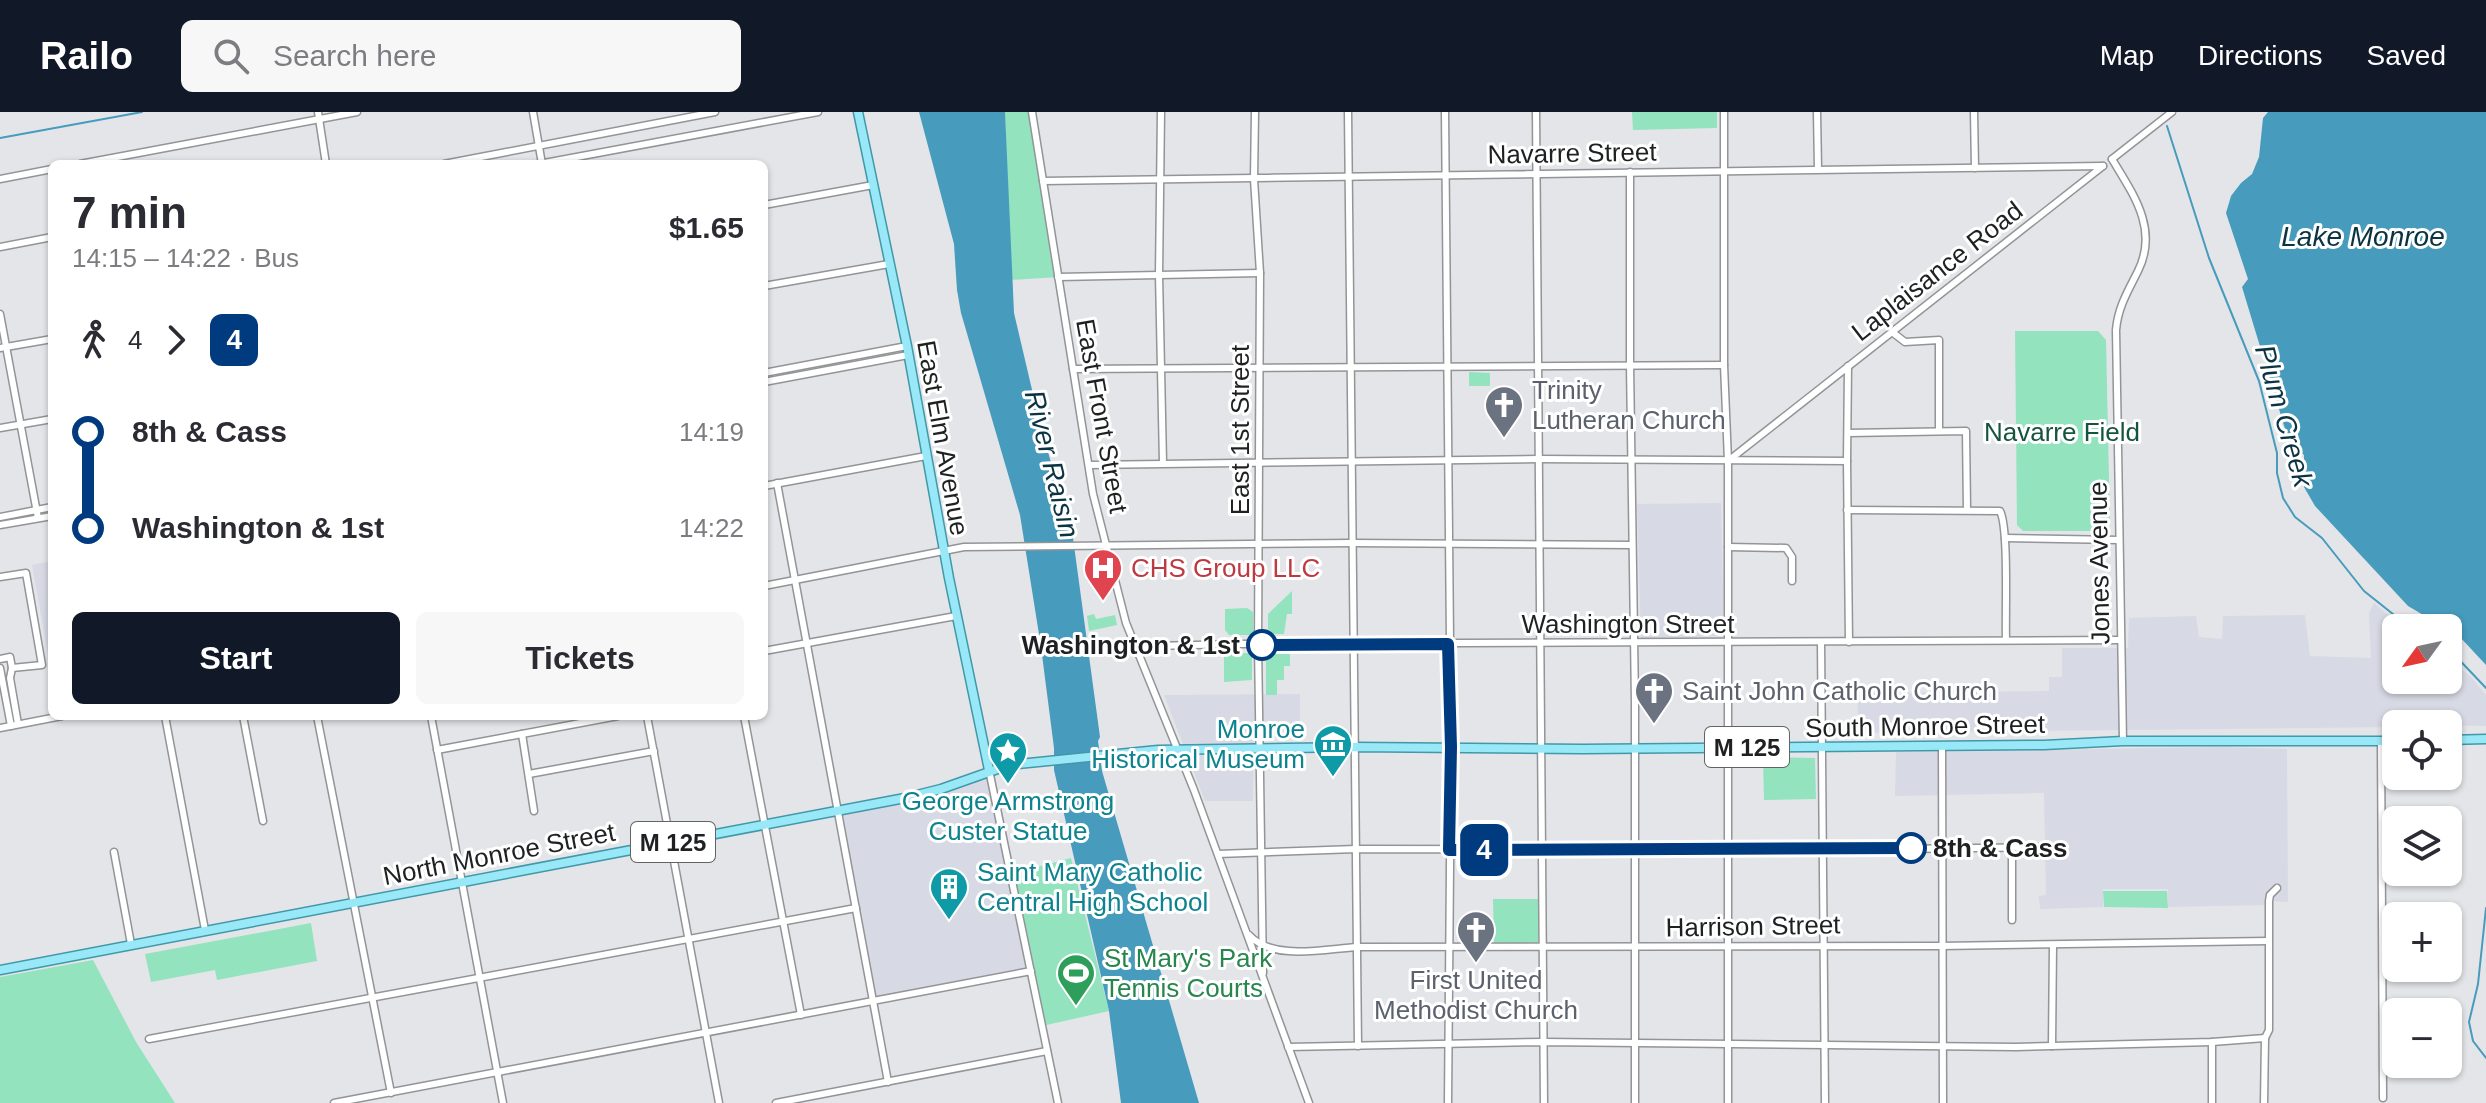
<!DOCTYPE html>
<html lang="en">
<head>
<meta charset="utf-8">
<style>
  :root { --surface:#fff; --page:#f7f7f7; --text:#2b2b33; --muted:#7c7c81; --accent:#111827 }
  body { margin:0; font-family:Arial,sans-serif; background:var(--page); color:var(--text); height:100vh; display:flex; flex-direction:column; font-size:30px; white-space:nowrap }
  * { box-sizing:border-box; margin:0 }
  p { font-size:26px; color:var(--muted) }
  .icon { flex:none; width:44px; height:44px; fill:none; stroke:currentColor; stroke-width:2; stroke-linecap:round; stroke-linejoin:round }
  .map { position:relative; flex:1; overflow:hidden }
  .panel { position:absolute; left:48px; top:48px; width:720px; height:560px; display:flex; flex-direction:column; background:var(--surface); border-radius:12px; box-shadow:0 2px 6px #0004 }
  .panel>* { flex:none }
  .badge { padding:0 16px; border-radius:12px; font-size:28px; line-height:52px }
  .needle { width:52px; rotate:237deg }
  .buttons { position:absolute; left:2382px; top:502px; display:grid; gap:16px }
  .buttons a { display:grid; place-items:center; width:80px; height:80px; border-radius:12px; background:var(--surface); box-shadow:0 2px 6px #0004; font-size:40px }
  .map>.badge { position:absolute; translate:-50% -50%; box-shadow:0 0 0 4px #fff }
  .legs { display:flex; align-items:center; gap:12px; height:88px; padding:0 24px; font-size:26px }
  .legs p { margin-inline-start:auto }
  .headline { display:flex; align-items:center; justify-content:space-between; height:136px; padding:0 24px }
  h1 { font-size:44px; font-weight:700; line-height:60px }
  .cta { display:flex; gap:16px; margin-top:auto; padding:16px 24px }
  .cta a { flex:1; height:92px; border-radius:12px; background:var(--accent); color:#fff; font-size:32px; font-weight:700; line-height:92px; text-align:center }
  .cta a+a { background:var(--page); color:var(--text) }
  ul { padding:0 24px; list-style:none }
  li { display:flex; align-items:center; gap:28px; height:96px; font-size:30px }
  li i { display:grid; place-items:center; width:12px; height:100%; margin:0 10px; background:currentColor }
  li i::after { content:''; width:20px; height:20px; margin:-10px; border:6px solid; border-radius:50%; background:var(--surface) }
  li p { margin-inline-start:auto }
  li:first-child i { background:linear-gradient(#0000 50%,currentColor 0) }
  li:last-child i { background:linear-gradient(currentColor 50%,#0000 0) }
  header { display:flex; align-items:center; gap:48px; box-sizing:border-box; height:112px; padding:0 40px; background:var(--accent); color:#fff }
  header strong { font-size:38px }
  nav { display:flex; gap:44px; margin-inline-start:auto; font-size:28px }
  .search { width:560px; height:72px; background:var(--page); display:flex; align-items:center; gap:20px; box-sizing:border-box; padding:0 28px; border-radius:12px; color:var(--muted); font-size:30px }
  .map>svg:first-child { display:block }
  .built { fill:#d7dae4 }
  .green { fill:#93e3bf }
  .water { fill:#479bbc }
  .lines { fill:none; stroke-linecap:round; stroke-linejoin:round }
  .stream { stroke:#479bbc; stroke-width:2 }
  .minor-casing { stroke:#939497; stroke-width:9 }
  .major-casing { stroke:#4198a8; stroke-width:11 }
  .minor { stroke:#fff; stroke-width:6 }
  .major { stroke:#98e8f7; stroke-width:8 }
  .line-1-casing { stroke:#fff; stroke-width:18 }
  .line-1 { stroke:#003b80; stroke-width:12 }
  .stop-1-dot { fill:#fff; stroke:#003b80; stroke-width:4 }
  .labels { text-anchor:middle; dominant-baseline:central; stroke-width:6; stroke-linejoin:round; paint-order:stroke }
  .shield { fill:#fff; stroke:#626364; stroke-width:2 }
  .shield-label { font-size:24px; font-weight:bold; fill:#1f2021 }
  .street-label { font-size:26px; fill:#1f2021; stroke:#fff }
  .worship-label { font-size:26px; fill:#5b616d; stroke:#fff; text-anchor:start }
  .park-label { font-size:26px; fill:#16553d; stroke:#fff }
  .health-label { font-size:26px; fill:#be3a42; stroke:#fff; text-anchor:start }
  .stop-label { font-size:26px; font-weight:bold; fill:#1f2021; stroke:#fff; text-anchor:end }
  .culture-label { font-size:26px; fill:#0d838f; stroke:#fff; text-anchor:end }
  .leisure-label { font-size:26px; fill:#27864d; stroke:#fff; text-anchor:start }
  .water-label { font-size:28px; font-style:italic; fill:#0c3342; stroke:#fff }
</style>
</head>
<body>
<header>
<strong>Railo</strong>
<div class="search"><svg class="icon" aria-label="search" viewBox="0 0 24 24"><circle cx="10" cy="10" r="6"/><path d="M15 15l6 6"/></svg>Search here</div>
<nav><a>Map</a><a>Directions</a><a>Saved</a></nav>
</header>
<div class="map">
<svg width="2486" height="991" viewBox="0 0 2486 991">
  <rect width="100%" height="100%" fill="#e4e5e8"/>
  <g class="built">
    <polygon points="1721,391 1724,524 1641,526 1637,392"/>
    <polygon points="52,449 52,565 32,453"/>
    <polygon points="2374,491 2403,516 2396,516 2396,568 2448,568 2448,546 2470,564 2486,583 2486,614 2396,612 2396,615 1859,621 1857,581 2049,579 2049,565 2062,565 2062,536 2128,536 2129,506 2196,504 2199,525 2222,527 2223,504 2305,503 2310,544 2371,546 2369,501"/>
    <polygon points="1300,582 1300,626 1254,627 1253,689 1205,689 1164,583"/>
    <polygon points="2222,635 2287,637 2288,790 2269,789 2269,793 2168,795 2168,777 2103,777 2103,795 2040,797 2039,784 2046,783 2044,681 1895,684 1896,640"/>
    <polygon points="989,658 1031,859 874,890 838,698 905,686"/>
  </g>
  <g class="green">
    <polygon points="1005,0 1032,0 1058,165 1010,168"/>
    <polygon points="1632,0 1717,0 1717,16 1633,18"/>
    <polygon points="2015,219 2098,219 2106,228 2110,413 2103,419 2023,419 2017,413"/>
    <polygon points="1469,260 1490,261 1490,274 1469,274"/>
    <polygon points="1292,479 1292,502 1287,502 1284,522 1272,522 1268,517 1268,502"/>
    <polygon points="1247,496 1253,500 1253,521 1250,523 1229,523 1225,518 1225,497"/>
    <polygon points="1094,502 1096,507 1115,503 1117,513 1089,519 1087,504"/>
    <polygon points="1273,540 1290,540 1290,554 1284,554 1284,568 1277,568 1277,583 1266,583 1266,548"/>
    <polygon points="1248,541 1252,544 1252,568 1224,570 1224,542"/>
    <polygon points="1763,645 1815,646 1816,687 1764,688"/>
    <polygon points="1071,746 1109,899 1042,914 1011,762"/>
    <polygon points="2103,779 2167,779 2168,796 2104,795"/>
    <polygon points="1493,787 1539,787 1538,830 1494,833"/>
    <polygon points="311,811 317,849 217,868 215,858 151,870 145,842"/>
    <polygon points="93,848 136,930 175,991 0,991 0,865"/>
  </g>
  <g class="water">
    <polygon points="919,0 1005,0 1014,201 1041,316 1073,426 1100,625 1098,629 1102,659 1199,991 1121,991 1109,899 1054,658 1054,636 1041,535 1020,403 961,201 957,178 954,132"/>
    <polygon points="2268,0 2486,0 2486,553 2459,524 2408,494 2315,394 2304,375 2304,343 2289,330 2242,175 2248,167 2226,101 2231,84 2241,71 2252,62 2259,45 2263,6"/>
  </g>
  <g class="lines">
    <g class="stream">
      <polyline points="2167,14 2209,146 2259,269 2277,341 2277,361 2283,386 2295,405 2322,426 2364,479 2403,510 2414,516"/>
      <polyline points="0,26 142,0"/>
      <polyline points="2448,536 2486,576"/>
      <polyline points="2486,796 2478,872 2469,910 2473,929 2486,946"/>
    </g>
    <defs>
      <g id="minor">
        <polyline points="318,0 326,52"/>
        <polyline points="533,0 542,52"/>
        <polyline points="1032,0 1093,382 1126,511 1194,678 1309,991"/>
        <polyline points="1161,0 1159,163 1163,351"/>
        <polyline points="1255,0 1254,67 1260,161 1258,533 1263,861"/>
        <polyline points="1348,0 1358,934"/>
        <polyline points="1445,0 1451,635 1448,991"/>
        <polyline points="1536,0 1544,991"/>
        <polyline points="1724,0 1724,253 1728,349 1728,991"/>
        <polyline points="1817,0 1818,57"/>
        <polyline points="1974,0 1975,56"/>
        <path d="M2112 47C2133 82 2159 117 2138 159 2128 179 2118 195 2116 218L2123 629"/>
        <polyline points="2112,47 2172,0"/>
        <polyline points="80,52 357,0"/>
        <polyline points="444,52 715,0"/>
        <polyline points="539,52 818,0"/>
        <polyline points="1630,60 1630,253 1635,591 1635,991"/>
        <polyline points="0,67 52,57"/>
        <polyline points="1043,69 2103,54"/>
        <polyline points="764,93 873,73"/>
        <polyline points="0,135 52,125"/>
        <polyline points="1058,165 1260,161"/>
        <polyline points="764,174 889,152"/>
        <polyline points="0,202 38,406"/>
        <polyline points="1892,220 1905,230 1939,228 1939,318"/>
        <polyline points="0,236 52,227"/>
        <polyline points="1848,254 1847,349 1849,530"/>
        <path d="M1073 257C1290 255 1507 253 1724 253"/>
        <polyline points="764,261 907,234"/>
        <polyline points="764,270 908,243"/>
        <polyline points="0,316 52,307"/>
        <polyline points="1848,321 1966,319 1967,398"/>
        <polyline points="1728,349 2103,54"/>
        <polyline points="1089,353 1538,347 1847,349"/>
        <polyline points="777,371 888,970"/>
        <polyline points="764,374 926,344"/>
        <path d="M1847 398 2000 399C2009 416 2005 504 2006 528"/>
        <polyline points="0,405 52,395"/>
        <polyline points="0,413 52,404"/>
        <polyline points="2005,426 2119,428"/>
        <polyline points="1728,435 1786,436 1792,445 1792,469"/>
        <polyline points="0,465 26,461 42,553 12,556 10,545 0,547"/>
        <polyline points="764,474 964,435 1353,431 1632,433"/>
        <polyline points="1821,530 1825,991"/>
        <polyline points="764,539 956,504"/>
        <polyline points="1138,541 1152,534 1238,532 2120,528"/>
        <polyline points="0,556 11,614"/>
        <polyline points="12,556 10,566 18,612"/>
        <polyline points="165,604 205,818"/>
        <polyline points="243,604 263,709"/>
        <polyline points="317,604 391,981"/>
        <polyline points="431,604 503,991"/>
        <polyline points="647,604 719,991"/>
        <polyline points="744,604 801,903"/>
        <polyline points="0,616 62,604"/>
        <polyline points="522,622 534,699"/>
        <polyline points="2381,629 2383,986"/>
        <polyline points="1942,634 1943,991"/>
        <polyline points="437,638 618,604"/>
        <polyline points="989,658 1058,991"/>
        <polyline points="529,662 654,639"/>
        <polyline points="2012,734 2012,808"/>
        <polyline points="114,740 131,832"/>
        <polyline points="1218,742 1356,737 1821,738 2045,735"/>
        <path d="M1249 823C1273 849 1324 837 1357 835L1941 834 2268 829"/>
        <polyline points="149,927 856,796"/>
        <polyline points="2212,930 2212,991"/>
        <polyline points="2052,934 2053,833"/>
        <polyline points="1288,935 1543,930 2016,935 2212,930 2265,926"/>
        <polyline points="334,991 1031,859"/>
        <polyline points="776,991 1047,939"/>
        <polyline points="2264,991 2265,926 2269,918 2269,789 2270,783 2277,776"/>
      </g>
      <g id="major">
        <polyline points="858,0 907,234 949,466 989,658"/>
        <polyline points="2448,628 2486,627"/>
        <polyline points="0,858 905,686 941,677 1009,653 1158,638 1354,635 1583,637 2044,633 2123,629 2396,629"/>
      </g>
    </defs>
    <use href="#minor" class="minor-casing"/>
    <use href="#major" class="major-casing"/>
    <use href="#minor" class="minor"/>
    <use href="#major" class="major"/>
  </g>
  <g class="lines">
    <defs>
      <polyline id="line-1" points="1262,533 1448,532 1451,635 1449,738 1911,736"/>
    </defs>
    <use href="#line-1" class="line-1-casing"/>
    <use href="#line-1" class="line-1"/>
  </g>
  <defs>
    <symbol id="church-pin" viewBox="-11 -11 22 30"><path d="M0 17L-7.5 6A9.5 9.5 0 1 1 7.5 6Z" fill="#6b7280" stroke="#fff"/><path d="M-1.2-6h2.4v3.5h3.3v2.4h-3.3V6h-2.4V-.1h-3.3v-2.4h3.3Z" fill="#fff"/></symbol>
    <symbol id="hospital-pin" viewBox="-11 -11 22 30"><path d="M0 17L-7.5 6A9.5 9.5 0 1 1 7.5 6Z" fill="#e0444e" stroke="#fff"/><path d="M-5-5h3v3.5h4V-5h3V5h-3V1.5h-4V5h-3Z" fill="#fff"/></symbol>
    <symbol id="museum-pin" viewBox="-11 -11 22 30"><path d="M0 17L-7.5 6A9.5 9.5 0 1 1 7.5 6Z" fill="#0f9aa8" stroke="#fff"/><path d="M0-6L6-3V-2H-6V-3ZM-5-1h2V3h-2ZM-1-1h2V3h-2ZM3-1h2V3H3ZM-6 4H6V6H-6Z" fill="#fff"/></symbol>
    <symbol id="sight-pin" viewBox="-11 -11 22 30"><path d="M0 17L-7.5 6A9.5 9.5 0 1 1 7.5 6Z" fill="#0f9aa8" stroke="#fff"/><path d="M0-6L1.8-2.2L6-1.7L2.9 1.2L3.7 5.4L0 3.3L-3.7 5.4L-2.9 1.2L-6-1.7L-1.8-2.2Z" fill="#fff"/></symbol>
    <symbol id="building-pin" viewBox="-11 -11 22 30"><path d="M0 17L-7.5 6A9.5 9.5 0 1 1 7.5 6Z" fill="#0f9aa8" stroke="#fff"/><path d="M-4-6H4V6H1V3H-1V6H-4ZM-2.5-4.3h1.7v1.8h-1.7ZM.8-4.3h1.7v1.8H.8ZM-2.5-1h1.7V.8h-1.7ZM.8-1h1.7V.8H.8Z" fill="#fff"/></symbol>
    <symbol id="stadium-pin" viewBox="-11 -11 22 30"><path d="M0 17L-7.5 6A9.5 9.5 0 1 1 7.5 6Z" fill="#2e9e5b" stroke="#fff"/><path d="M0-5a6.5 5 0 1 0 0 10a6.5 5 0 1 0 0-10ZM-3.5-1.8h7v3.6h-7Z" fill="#fff"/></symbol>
  </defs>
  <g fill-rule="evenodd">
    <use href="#church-pin" x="1482" y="271" width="44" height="60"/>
    <use href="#hospital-pin" x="1081" y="434" width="44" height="60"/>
    <use href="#church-pin" x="1632" y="557" width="44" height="60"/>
    <use href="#museum-pin" x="1311" y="610" width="44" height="60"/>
    <use href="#sight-pin" x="986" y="617" width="44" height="60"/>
    <use href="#building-pin" x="927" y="753" width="44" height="60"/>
    <use href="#church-pin" x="1454" y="796" width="44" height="60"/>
    <use href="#stadium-pin" x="1054" y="839" width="44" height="60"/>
  </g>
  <g class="stop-1-dot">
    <circle cx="1262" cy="533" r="14"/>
    <circle cx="1911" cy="736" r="14"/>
  </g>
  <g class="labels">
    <g class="shield">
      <rect x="1705" y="615" width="84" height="40" rx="6"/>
      <rect x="631" y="710" width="84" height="40" rx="6"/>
    </g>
    <g class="shield-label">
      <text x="1747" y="635">M 125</text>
      <text x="673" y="730">M 125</text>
    </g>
    <g class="street-label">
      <text transform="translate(1572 41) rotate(-1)">Navarre Street</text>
      <text transform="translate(1937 159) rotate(-38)">Laplaisance Road</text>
      <text transform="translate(1102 304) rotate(80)">East Front Street</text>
      <text transform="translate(1240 318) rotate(-90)">East 1st Street</text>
      <text transform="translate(943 326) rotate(80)">East Elm Avenue</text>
      <text transform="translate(2099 451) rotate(-91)">Jones Avenue</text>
      <text x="1628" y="512">Washington Street</text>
      <text transform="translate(1925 614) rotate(-1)">South Monroe Street</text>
      <text transform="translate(499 742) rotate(-11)">North Monroe Street</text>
      <text transform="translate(1753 814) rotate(-1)">Harrison Street</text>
    </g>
    <g class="worship-label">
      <text x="1532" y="278">Trinity<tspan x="1532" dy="30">Lutheran Church</tspan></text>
      <text x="1682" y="579">Saint John Catholic Church</text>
      <text x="1476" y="868" text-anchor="middle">First United<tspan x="1476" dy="30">Methodist Church</tspan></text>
    </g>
    <g class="park-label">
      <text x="2062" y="320">Navarre Field</text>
    </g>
    <g class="health-label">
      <text x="1131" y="456">CHS Group LLC</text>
    </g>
    <g class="stop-label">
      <text x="1240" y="533">Washington &amp; 1st</text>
      <text x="1933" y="736" text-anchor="start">8th &amp; Cass</text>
    </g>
    <g class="culture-label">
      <text x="1305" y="617">Monroe<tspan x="1305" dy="30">Historical Museum</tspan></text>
      <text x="1008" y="689" text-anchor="middle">George Armstrong<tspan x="1008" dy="30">Custer Statue</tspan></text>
      <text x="977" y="760" text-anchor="start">Saint Mary Catholic<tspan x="977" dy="30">Central High School</tspan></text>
    </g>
    <g class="leisure-label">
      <text x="1104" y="846">St Mary's Park<tspan x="1104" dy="30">Tennis Courts</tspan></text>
    </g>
    <g class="water-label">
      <text x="2363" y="124">Lake Monroe</text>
      <text transform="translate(2284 304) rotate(74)">Plum Creek</text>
      <text transform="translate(1052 352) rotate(76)">River Raisin</text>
    </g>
  </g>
</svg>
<div class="buttons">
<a><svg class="needle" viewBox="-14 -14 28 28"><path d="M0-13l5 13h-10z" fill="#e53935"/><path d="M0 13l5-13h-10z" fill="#7c7c81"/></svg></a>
<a><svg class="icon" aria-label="locate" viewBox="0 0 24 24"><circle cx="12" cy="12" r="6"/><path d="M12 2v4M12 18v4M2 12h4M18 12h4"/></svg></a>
<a><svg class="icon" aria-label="layers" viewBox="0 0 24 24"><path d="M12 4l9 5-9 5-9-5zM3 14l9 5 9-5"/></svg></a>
<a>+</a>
<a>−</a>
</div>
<b class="badge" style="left:1484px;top:738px;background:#003b80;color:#fff">4</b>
<section class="panel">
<div class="headline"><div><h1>7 min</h1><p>14:15 – 14:22 · Bus</p></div><b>$1.65</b></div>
<div class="legs"><svg class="icon" aria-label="walk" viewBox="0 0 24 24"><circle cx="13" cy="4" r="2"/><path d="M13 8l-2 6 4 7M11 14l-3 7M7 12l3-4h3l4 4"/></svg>4<svg class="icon" aria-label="forward" viewBox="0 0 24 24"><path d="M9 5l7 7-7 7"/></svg><b class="badge" style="background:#003b80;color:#fff">4</b></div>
<ul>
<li><i style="color:#003b80"></i><b>8th &amp; Cass</b><p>14:19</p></li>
<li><i style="color:#003b80"></i><b>Washington &amp; 1st</b><p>14:22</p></li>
</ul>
<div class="cta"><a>Start</a><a>Tickets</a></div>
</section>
</div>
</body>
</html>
